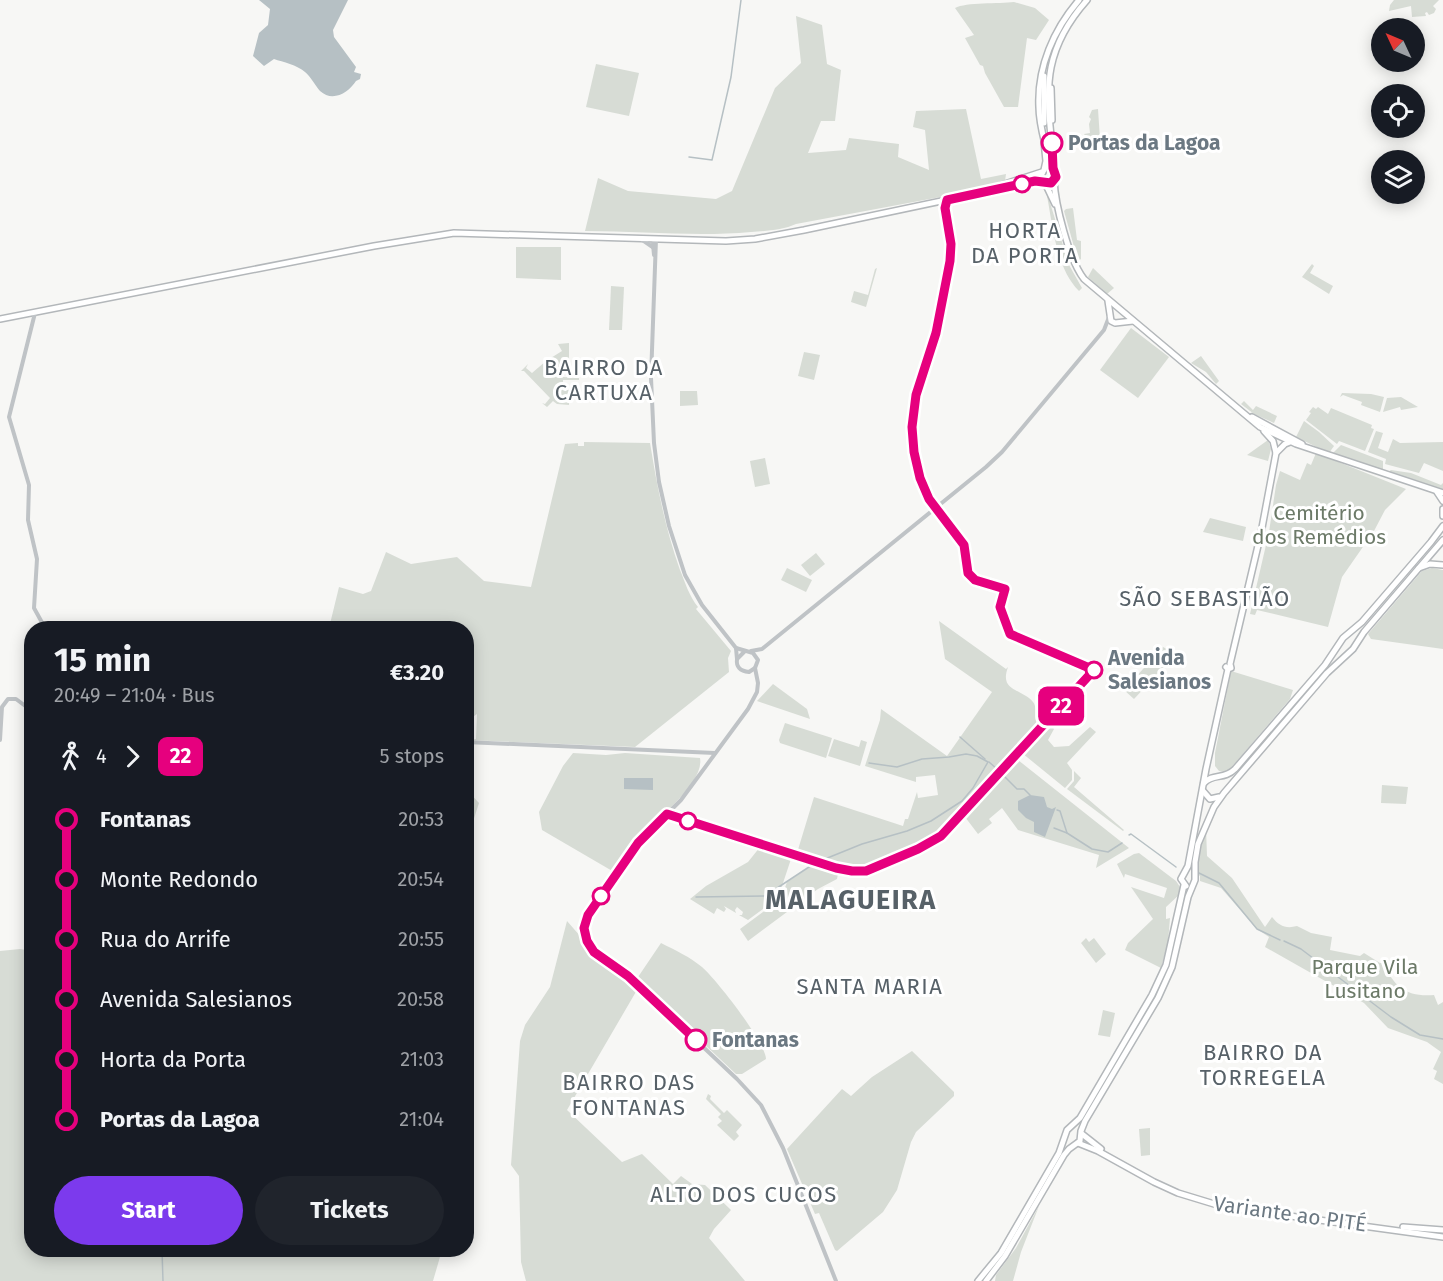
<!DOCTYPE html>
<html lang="en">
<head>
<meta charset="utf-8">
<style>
  :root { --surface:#171b24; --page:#20242c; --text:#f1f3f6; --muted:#9ea1a6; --accent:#7c3aed }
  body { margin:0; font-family:"Fira Sans",sans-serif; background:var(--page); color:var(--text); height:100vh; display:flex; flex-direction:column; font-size:22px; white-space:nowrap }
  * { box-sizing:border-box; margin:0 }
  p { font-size:20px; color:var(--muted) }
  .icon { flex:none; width:33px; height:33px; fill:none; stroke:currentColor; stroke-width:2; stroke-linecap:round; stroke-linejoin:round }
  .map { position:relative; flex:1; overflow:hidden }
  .panel { position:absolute; left:24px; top:621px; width:450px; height:636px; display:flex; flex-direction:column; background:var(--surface); border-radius:24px; box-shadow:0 3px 15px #0003 }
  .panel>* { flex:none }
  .badge { padding:0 12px; border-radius:9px; font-size:21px; line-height:39px }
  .needle { width:39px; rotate:314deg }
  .tools { position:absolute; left:1371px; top:18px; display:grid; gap:12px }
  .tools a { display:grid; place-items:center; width:54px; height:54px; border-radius:50%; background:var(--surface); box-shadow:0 3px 15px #0003; font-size:30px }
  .map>.badge { position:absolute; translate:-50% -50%; box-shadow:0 0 0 3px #fff }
  .legs { display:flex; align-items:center; gap:9px; height:66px; padding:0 30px; font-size:20px }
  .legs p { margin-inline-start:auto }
  .head { display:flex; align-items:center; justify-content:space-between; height:102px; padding:0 30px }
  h1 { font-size:33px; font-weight:700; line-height:45px }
  .action { display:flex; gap:12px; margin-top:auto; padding:12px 30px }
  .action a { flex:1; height:69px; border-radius:36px; background:var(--accent); color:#fff; font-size:24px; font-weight:700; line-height:69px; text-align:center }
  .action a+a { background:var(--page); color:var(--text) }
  ul { padding:0 30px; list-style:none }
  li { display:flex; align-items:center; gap:21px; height:60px; font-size:22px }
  li i { display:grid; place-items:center; width:9px; height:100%; margin:0 8px; background:currentColor }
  li i::after { content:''; width:15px; height:15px; margin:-8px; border:4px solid; border-radius:50%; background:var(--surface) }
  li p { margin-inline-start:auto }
  li:first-child i { background:linear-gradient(#0000 50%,currentColor 0) }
  li:last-child i { background:linear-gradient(currentColor 50%,#0000 0) }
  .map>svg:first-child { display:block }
  .green { fill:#d7dcd5 }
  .water { fill:#b6c0c4 }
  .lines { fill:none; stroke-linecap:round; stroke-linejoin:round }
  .stream { stroke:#b6c0c4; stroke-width:1.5 }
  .major-casing { stroke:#b3b7ba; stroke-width:8 }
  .minor { stroke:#bfc3c6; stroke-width:4 }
  .major { stroke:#fff; stroke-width:5 }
  .line-1-casing { stroke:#fff; stroke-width:14 }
  .line-1 { stroke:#e6007e; stroke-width:9 }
  .stop-1-dot { fill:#fff; stroke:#e6007e; stroke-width:3 }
  .labels { text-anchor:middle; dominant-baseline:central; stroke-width:6; stroke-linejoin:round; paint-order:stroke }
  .stop-label { font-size:21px; font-weight:bold; fill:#6b7882; stroke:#fff; text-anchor:start }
  .park-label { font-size:21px; fill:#6c7a68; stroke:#fff }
  .street-label { font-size:21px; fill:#6b7882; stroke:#fff }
  .neighbourhood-label { font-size:22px; letter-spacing:1.5px; fill:#576168; stroke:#fff }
  .district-label { font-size:27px; font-weight:bold; letter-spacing:1.5px; fill:#576168; stroke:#fff }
</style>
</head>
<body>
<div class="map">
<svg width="1443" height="1281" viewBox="0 0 1443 1281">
  <rect width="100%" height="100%" fill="#f7f7f5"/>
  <g class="green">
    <polygon points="1394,0 1439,0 1433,6 1436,9 1434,13 1429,15 1427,12 1425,13 1426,16 1412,17 1411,6 1389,11 1390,5"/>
    <path d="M1014 2 1035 8 1049 20 1036 40 1027 38 1018 107H1004L985 73 983 66 980 65 965 38 974 35 955 8C966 2 999 4 1014 2Z"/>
    <path d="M796 16 822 25 827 64 841 70 835 121H821L808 153 846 150 849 138 899 144 898 157 929 170 925 130 913 127 916 111 966 109 981 179 1006 174 1005 181 983 189 796 224C783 230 766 231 751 232 696 237 641 231 585 231L598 178 628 191 716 199 732 191 775 88 801 63Z"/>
    <polygon points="596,64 639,73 629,116 586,107"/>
    <polygon points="1098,109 1100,139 1102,139 1103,141 1095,142 1094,138 1087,138 1084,134 1090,133 1089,124 1091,119 1089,117 1092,110"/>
    <path d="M1047 196H1048L1069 265 1082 288 1079 291C1056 268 1053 227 1047 196Z"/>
    <polygon points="1073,208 1077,240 1081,241 1081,259 1078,261 1064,211 1066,209"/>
    <polygon points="516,247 561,247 561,280 516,278"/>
    <polygon points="1312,264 1314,266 1310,273 1333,286 1329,294 1302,277"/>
    <polygon points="877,268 866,307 851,302 854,291 868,295 875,269"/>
    <polygon points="1093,268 1114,288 1107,294 1088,277"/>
    <polygon points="611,286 624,287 622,330 609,330"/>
    <polygon points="1131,328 1169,357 1138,398 1100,370"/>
    <polygon points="569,343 569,366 564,367 563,377 579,378 579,380 563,380 563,390 569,390 569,405 557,404 553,401 547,407 542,403 545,404 550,398 524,371 521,371 528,364 526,368 532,373 546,361 562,351 558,344"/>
    <polygon points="804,352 820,355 814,380 798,376"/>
    <polygon points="1201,356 1219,381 1216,384 1206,372 1191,363"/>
    <polygon points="680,391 697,391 698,405 680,406"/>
    <polygon points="1342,393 1371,394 1384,397 1380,412 1361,405 1362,402 1343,395 1340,397"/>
    <polygon points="1401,397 1418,407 1401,410 1400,407 1383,412 1387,398"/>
    <polygon points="1244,401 1253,410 1256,406 1277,416 1274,423 1254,414 1241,404"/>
    <polygon points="1313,407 1316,409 1318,407 1328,414 1331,408 1372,425 1371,428 1374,429 1365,451 1339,441 1337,444 1306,420 1311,413 1309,412"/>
    <polygon points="1304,421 1319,432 1334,446 1329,453 1296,437"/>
    <polygon points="1376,431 1383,433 1378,448 1388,452 1393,439 1400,443 1443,442 1443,471 1424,463 1419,473 1385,464 1386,459 1368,452"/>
    <polygon points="1268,440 1271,449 1268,461 1247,455"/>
    <path d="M584 442 650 443C657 486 665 528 680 570 685 582 689 596 698 607L696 609 731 651 728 658 729 672 635 747 467 740 476 739 477 714 467 721 466 628H329L339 587 363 594 371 591 386 552 411 564 457 557 484 581 531 587 565 444 578 443V446H584Z"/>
    <polygon points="1341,445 1383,461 1383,470 1332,454"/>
    <polygon points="1316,453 1406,489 1385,510 1374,531 1342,577 1328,627 1257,610 1255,615 1250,614 1269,532 1276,485 1280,471 1300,480 1307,463 1311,465"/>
    <polygon points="765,458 770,484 755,487 750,461"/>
    <polygon points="1391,470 1411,473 1441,485 1443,483 1443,490 1388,472"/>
    <polygon points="1210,518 1246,527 1243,541 1203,532"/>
    <polygon points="816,553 825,564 810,576 801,565"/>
    <polygon points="787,568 812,580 806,592 781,580"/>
    <polygon points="1432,568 1443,570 1443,649 1371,639 1368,634 1422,571"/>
    <path d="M939 621 1006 669 1008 667C999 692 1021 688 1033 702 1036 706 1034 706 1037 711 1041 716 1043 716 1042 723L939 833 917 846 877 863 858 867H836L797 853 814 797 903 826 905 819H908L917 792 918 798 938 795 935 775 916 777V782L865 766 880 720 881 709 947 756 992 692 945 659Z"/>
    <polygon points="1163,647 1176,654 1134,699 1124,690"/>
    <polygon points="1231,671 1293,690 1290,699 1230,769 1224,772 1219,771 1215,766 1215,753"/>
    <polygon points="773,684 807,709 810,719 757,701"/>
    <polygon points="1053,719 1061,722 1059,724 1054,722 1051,725 1054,729 1048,740 1054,747 1069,746 1090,727 1096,732 1067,763 1072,770 1072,780 1065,788 1022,753"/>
    <polygon points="785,723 832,738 826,758 780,743 779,740"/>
    <polygon points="834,739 859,747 861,740 867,742 860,766 828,756"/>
    <path d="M573 753 606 755 625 753 700 758C705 784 652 822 636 842 628 851 621 862 614 872L542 830 539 812 563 766Z"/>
    <polygon points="1018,760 1129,848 1096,868 1099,855 1018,830 1002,808 989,819 992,823 978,834 965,817"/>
    <polygon points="1074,771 1081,778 1074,787 1124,830 1123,831 1067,789 1074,781"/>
    <polygon points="1382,785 1408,787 1406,804 1381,803"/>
    <polygon points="467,790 479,803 467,840"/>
    <path d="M1206 828 1207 856 1232 878 1265 927 1272 917C1279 926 1286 929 1297 926L1311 933 1332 937 1330 950 1360 956 1364 953 1380 963H1384C1394 988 1407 997 1434 995L1438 1005 1443 1002V1084L1434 1079 1437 1071 1433 1069 1441 1052 1427 1042 1388 1028 1364 1003 1265 947 1269 937 1257 929 1221 888 1200 881V876L1196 873V862Z"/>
    <polygon points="760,847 792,856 778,898 748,920 739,915 742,915 743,912 737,907 735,910 736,913 724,906 726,909 724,912 717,908 714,914 690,899 706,886 748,862"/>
    <polygon points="1139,853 1176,881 1180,887 1180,894 1166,907 1166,919 1170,918 1168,942 1161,968 1125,950 1128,943 1153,919 1131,887 1164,898 1167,888 1125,874 1124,878 1117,864 1134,854"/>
    <polygon points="814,864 835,870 838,874 837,879 818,889 748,941 740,929 783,897 789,899 782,896 787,882"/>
    <polygon points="567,921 594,952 637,990 567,1110 622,1162 642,1154 673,1184 681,1176 692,1184 705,1185 731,1210 714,1229 709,1238 745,1281 526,1281 521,1262 519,1176 511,1165 520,1041 525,1025 550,987"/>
    <polygon points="1086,938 1089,942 1094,938 1106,954 1096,963 1081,943"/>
    <path d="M661 943C675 950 690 957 702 967 716 979 766 1043 766 1059L742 1074H736L636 980Z"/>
    <polygon points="20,949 32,951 32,1250 442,1250 433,1281 0,1281 0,951"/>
    <polygon points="1103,1010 1115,1013 1110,1037 1098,1035"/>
    <polygon points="912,1051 954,1092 954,1096 916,1132 911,1142 897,1190 883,1212 837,1251 835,1250 819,1213 815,1214 787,1149 842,1089 851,1096 872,1077"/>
    <polygon points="708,1094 711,1096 710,1099 724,1113 727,1110 742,1125 736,1132 739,1136 734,1141 717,1125 722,1121 718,1117 721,1114 706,1099"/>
    <polygon points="1150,1128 1150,1155 1141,1156 1139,1129"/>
    <polygon points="1039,1206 1021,1252 1013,1281 995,1281 996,1275 1016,1248"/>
  </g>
  <g class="water">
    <path d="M259 0H348L333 30 334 37 356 67 354 72 361 74 360 79 356 81C349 92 333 103 320 91 315 85 311 77 305 72 297 65 283 62 274 59L264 66 253 56 259 33 268 25 270 9Z"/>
    <polygon points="624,778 653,778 653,790 624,789"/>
    <polygon points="1030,795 1044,797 1047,807 1052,809 1056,807 1045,837 1034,832 1034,822 1026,818 1018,810 1018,801"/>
  </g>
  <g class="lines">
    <g class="stream">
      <polyline points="689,157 712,160 731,77 741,0"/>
      <polyline points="960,737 985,759"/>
      <polyline points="989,762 997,769"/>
      <polyline points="1003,775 1017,789 1024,789 1030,795"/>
      <polyline points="1057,810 1060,811 1067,833"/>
      <polyline points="1054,828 1067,833 1092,849 1108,852 1122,843"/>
      <polyline points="1129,835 1131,834 1176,867"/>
      <polyline points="820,861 862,844 907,831 931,821 962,801 973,788 988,762 977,756 966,754 949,757 922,759 897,767 869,763"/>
      <polyline points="1199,873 1219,883 1257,929 1280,940"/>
      <polyline points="696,897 765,896 812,865"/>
      <polyline points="1284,941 1301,949 1391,1017 1420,1035 1443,1039"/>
      <polyline points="162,1250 163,1281"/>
    </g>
    <defs>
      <g id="major">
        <polyline points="1051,88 1052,120"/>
        <polyline points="1044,123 1044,76"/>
        <path d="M1052 143C1044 85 1046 46 1087 0"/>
        <path d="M1045 144C1042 132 1039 119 1039 107 1037 67 1054 29 1079 0"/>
        <polyline points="1044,170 1046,161 1044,141"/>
        <path d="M1043 172 1041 176 1044 182 1049 183 1054 180C1056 172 1052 152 1052 142"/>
        <path d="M1054 180C1055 204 1069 260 1084 279L1260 427 1296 444 1443 493"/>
        <polyline points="1045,183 1055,204"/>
        <polyline points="999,186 1042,172"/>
        <polyline points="1108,301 1111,321 1115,323 1133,321"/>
        <polyline points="0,319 374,246 454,233 726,241 755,239 804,230 1036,181 1044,182"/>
        <polyline points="1252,417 1302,444"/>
        <polyline points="1276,453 1285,444 1290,442"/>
        <polyline points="1437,492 1443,501"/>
        <polyline points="1443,509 1443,516"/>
        <polyline points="1419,568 1430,564 1443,565"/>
        <polyline points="1228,669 1231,668 1230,664 1261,533 1276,453 1273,441 1264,431"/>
        <path d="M1204 783C1213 773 1224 780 1235 769L1325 665 1343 638 1362 622 1431 542 1443 526"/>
        <polyline points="1203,791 1210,799 1219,797"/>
        <polyline points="1186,886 1181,879 1188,866 1206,769 1228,669 1226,667"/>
        <polyline points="1082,1134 1101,1149"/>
        <polyline points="1078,1143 1098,1151 1154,1182 1178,1193 1224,1207 1443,1237"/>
        <polyline points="1403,1227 1443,1230"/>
        <polyline points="978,1281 1001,1253 1059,1153 1067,1130 1080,1118 1152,995 1166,965 1184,885"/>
        <polyline points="986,1281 1005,1256 1064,1155 1069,1149 1080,1141 1081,1131 1085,1121 1158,998 1172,967 1188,897 1195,880 1195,862 1198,844 1214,807 1224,793 1327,673 1353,649 1364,632 1443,540"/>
      </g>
    </defs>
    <use href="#major" class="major-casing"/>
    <g class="minor">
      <polyline points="641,239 654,248"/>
      <polyline points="656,239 651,378 654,443 659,482 669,526 685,575 702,605 736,648 737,659"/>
      <polyline points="654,255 653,244 656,240"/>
      <polyline points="35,313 9,417 29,485 28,520 37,559 34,608 45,628"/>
      <polyline points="736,648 753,653 758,660 755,668 758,683 757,692 748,709 681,800 638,843 588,915 584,928 587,941 594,952 628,976 737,1079 761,1105 783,1148 836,1281"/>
      <path d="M745 651 737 659C736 667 740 671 749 672L755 668"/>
      <polyline points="751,651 762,649 986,467 1002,452 1104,330 1109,317"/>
      <polyline points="0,740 2,707 8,699 16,699 32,711"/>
      <polyline points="466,742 715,753"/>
    </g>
    <use href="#major" class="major"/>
  </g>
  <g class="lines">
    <defs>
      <polyline id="line-1" points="696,1040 628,976 594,952 587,941 584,928 588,915 638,843 667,814 836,868 852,871 866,871 918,849 941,836 1094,670 1010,634 1000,607 1005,589 975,580 968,573 964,545 929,499 920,478 914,452 912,427 916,395 936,333 950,261 951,244 945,208 947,200 1035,181 1051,183 1056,177 1053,168 1052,143"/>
    </defs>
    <use href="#line-1" class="line-1-casing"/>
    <use href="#line-1" class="line-1"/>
  </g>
  <g class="stop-1-dot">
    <circle cx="1052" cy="143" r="10"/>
    <circle cx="1022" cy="184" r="8"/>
    <circle cx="1094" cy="670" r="8"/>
    <circle cx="688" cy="821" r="8"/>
    <circle cx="601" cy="896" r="8"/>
    <circle cx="696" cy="1040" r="10"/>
  </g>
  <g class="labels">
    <g class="stop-label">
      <text x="1068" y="143">Portas da Lagoa</text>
      <text x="1108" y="658">Avenida<tspan x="1108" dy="24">Salesianos</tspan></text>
      <text x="712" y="1040">Fontanas</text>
    </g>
    <g class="park-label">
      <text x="1319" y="513">Cemitério<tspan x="1319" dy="24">dos Remédios</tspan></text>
      <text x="1365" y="967">Parque Vila<tspan x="1365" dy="24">Lusitano</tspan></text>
    </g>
    <g class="street-label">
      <text transform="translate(1290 1214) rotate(8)">Variante ao PITÉ</text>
    </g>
    <g class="neighbourhood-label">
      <text x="1025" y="230">HORTA<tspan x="1025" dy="25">DA PORTA</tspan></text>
      <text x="604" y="367">BAIRRO DA<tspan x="604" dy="25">CARTUXA</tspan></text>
      <text x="1205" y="598">SÃO SEBASTIÃO</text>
      <text x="870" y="986">SANTA MARIA</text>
      <text x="1263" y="1052">BAIRRO DA<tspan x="1263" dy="25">TORREGELA</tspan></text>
      <text x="629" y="1082">BAIRRO DAS<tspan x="629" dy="25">FONTANAS</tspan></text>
      <text x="744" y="1194">ALTO DOS CUCOS</text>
    </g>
    <g class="district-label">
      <text x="851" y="900">MALAGUEIRA</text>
    </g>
  </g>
</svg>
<div class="tools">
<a><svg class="needle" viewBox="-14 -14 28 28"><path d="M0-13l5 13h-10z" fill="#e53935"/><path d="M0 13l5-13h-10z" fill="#9ea1a6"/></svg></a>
<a><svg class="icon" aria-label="locate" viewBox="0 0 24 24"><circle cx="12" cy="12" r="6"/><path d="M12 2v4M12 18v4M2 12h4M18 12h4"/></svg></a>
<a><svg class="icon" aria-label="layers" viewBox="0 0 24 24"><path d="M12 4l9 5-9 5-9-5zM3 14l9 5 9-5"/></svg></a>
</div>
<b class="badge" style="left:1061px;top:706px;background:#e6007e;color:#fff">22</b>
<section class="panel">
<div class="head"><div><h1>15 min</h1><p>20:49 – 21:04 · Bus</p></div><b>€3.20</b></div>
<div class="legs"><svg class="icon" aria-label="walk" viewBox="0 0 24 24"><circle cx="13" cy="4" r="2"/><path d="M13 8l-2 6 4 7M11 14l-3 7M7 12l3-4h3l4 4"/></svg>4<svg class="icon" aria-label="forward" viewBox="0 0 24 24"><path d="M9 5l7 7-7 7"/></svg><b class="badge" style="background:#e6007e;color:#fff">22</b><p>5 stops</p></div>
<ul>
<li><i style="color:#e6007e"></i><b>Fontanas</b><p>20:53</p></li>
<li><i style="color:#e6007e"></i><span>Monte Redondo</span><p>20:54</p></li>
<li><i style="color:#e6007e"></i><span>Rua do Arrife</span><p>20:55</p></li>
<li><i style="color:#e6007e"></i><span>Avenida Salesianos</span><p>20:58</p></li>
<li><i style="color:#e6007e"></i><span>Horta da Porta</span><p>21:03</p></li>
<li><i style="color:#e6007e"></i><b>Portas da Lagoa</b><p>21:04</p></li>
</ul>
<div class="action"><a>Start</a><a>Tickets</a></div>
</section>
</div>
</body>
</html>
